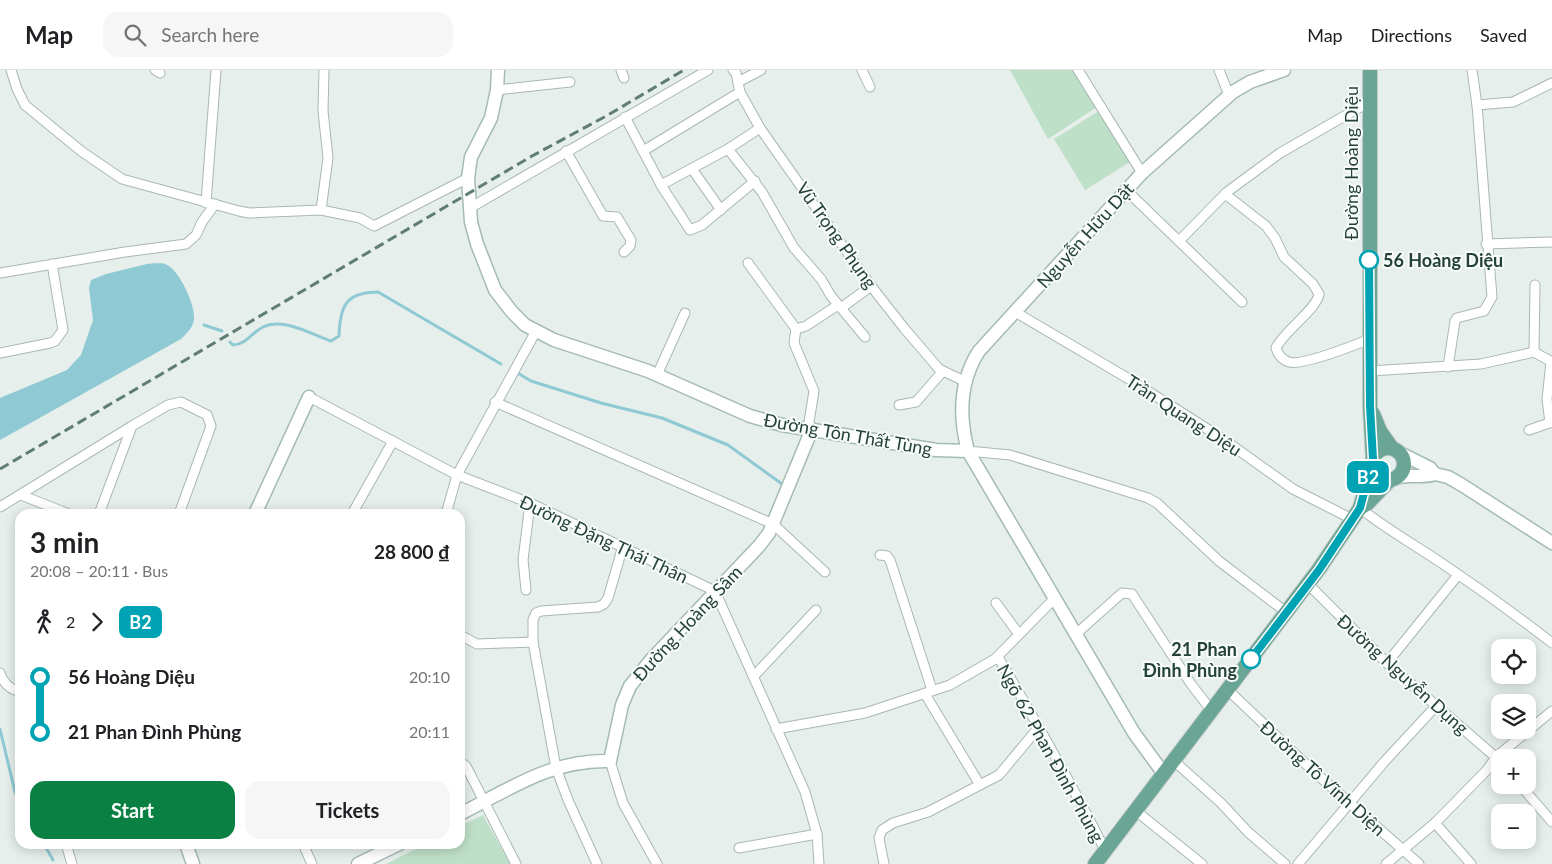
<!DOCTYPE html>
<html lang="en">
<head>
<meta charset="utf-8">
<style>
  :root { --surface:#fff; --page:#f6f6f6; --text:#202124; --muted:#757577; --line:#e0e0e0; --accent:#0b8043 }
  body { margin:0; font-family:Lato,sans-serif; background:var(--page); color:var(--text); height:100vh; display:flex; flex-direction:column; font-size:19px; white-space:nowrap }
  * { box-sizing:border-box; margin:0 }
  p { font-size:16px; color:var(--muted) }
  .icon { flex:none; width:28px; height:28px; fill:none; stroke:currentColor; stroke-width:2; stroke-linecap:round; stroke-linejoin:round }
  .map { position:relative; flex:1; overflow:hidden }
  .sheet { position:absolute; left:15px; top:439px; width:450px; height:340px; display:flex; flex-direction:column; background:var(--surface); border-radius:15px; box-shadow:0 2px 12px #0003 }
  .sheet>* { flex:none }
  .badge { padding:0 10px; border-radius:8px; font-size:18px; line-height:32px }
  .tools { position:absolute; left:1491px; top:569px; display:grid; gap:10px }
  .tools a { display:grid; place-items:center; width:45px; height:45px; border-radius:10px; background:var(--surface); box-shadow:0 2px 12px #0003; font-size:25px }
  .map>.badge { position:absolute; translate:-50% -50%; box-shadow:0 0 0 2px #fff }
  .legs { display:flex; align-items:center; gap:8px; height:55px; padding:0 15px; font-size:16px }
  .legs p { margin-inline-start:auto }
  .head { display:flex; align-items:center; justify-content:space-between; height:85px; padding:0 15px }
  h1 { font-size:28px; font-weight:700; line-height:38px }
  .cta { display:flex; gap:10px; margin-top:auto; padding:10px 15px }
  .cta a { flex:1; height:58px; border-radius:15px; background:var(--accent); color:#fff; font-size:20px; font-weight:700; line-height:58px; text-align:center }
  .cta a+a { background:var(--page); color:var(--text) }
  ul { padding:0 15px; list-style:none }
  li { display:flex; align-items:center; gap:18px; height:55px; font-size:19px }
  li i { display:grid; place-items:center; width:8px; height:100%; margin:0 6px; background:currentColor }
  li i::after { content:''; width:12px; height:12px; margin:-6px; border:4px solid; border-radius:50%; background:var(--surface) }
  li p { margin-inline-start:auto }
  li:first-child i { background:linear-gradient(#0000 50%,currentColor 0) }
  li:last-child i { background:linear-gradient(currentColor 50%,#0000 0) }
  header { display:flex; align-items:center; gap:30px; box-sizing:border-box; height:70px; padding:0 25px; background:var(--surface); border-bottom:1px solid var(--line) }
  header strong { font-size:24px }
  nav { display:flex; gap:28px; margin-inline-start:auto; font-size:18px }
  .search { width:350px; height:45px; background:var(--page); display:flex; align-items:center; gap:12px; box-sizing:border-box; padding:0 18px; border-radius:15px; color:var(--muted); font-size:19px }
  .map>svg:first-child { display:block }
  .green { fill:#bfe0c8 }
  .water { fill:#8ec9d4 }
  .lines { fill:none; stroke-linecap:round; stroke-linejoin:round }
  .stream { stroke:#8ec9d4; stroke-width:3 }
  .street-casing { stroke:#a8b8b2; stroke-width:11 }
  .secondary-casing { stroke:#a4bbb3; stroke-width:15 }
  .primary-casing { stroke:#c2cac8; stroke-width:16 }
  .street { stroke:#fff; stroke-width:9 }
  .secondary { stroke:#fff; stroke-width:12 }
  .primary { stroke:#6aa596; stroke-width:14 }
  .rail { stroke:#5f7d75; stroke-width:3; stroke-dasharray:10 5; stroke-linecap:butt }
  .line-1-casing { stroke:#fff; stroke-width:11 }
  .line-1 { stroke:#00a3b4; stroke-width:8 }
  .stop-1-dot { fill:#fff; stroke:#00a3b4; stroke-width:2.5 }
  .labels { text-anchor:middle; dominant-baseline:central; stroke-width:4; stroke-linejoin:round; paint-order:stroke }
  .street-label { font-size:18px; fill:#24423a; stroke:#f7fbf9 }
  .stop-label { font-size:18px; font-weight:bold; fill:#24423a; stroke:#f7fbf9; text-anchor:start }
</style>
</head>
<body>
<header>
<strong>Map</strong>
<div class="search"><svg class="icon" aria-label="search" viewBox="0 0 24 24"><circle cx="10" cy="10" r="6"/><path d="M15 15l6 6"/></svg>Search here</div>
<nav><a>Map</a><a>Directions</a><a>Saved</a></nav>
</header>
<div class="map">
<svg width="1552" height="794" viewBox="0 0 1552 794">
  <rect width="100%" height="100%" fill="#e6efeb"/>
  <g class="green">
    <polygon points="1010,0 1075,0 1097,37 1048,69"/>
    <polygon points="1099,41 1130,92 1085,120 1054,69"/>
    <polygon points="483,745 510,794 386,794 426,774 460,774 460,756"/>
  </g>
  <path class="water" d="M147 194C152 194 162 192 167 195 179 200 194 233 194 246 195 256 187 263 181 269L0 370V328L67 300 81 285 93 250 89 218 91 210 106 204Z"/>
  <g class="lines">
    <g class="stream">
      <polyline points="204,255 222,261"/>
      <path d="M230 272 233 275C247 274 251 263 263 257 283 247 311 264 331 271L339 266C340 237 345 222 378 222L501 294"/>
      <polyline points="516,302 531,311 601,333 662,348 728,375 782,414"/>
      <polyline points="0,659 15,722 20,732"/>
      <polyline points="44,774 53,790"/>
    </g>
    <defs>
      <g id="street">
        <polyline points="11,0 17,19 25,35 81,81 122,109 239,141 249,143 321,140 360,148 374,156 468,108"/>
        <polyline points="155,0 160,3"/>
        <polyline points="621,0 624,8"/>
        <polyline points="733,0 736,3 740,22 760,58 871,216 904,258 939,299 964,311"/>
        <polyline points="862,0 870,17"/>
        <polyline points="1078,0 1142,103"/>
        <polyline points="1219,0 1229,25"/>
        <polyline points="738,12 761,0"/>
        <polyline points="497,20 570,12"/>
        <polyline points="1477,35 1513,32 1552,13"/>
        <polyline points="625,47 661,115 690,160 702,155 755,111"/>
        <polyline points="728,79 762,122 794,178 821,209 831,226 865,267"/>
        <polyline points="566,81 603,146 617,147 631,170 630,176 624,182"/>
        <polyline points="643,81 740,22"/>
        <polyline points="692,99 721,140"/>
        <polyline points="661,115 728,79 760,58"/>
        <polyline points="1126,120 1242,232"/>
        <path d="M1225 124 1266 156 1275 168 1284 187 1313 214 1319 224C1317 239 1284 261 1276 278 1278 285 1283 290 1289 292 1302 296 1355 275 1370 269"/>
        <polyline points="206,133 216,0"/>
        <polyline points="470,138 708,0"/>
        <polyline points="321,140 328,88 323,41 324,0"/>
        <polyline points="1179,171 1227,122 1280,83 1369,32"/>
        <polyline points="1486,174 1552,172"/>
        <polyline points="748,193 796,259 806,256 838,235"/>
        <polyline points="0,203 125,182 186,174 196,165 202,152 215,134"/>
        <polyline points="841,238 871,216"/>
        <polyline points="1015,242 1129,309 1223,369 1293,419 1352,449"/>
        <polyline points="796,259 794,273 814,321 808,358"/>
        <polyline points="1534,282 1535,215"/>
        <polyline points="0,283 50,273 55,271 63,260 52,194"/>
        <polyline points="1448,297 1455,251 1457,248 1484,241 1492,227 1477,35 1472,0"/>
        <polyline points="1370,301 1481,294 1534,282 1552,292"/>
        <polyline points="657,305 685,243"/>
        <polyline points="309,327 457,405 530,433 715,521 805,722 817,764 819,794"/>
        <polyline points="495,332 773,454 825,502"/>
        <polyline points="899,335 916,332 943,301"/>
        <polyline points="1550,353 1547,329 1551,292"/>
        <polyline points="1529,360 1552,352"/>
        <polyline points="968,381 1010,385 1148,428 1157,433 1219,491 1286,542"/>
        <polyline points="21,425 69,444"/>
        <polyline points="0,437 132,356 168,335 181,332 207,345 211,356 179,444"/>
        <path d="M1360 438C1386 459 1415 475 1443 494 1480 519 1516 545 1552 573"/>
        <polyline points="99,444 132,356"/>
        <polyline points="352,444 393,371"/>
        <polyline points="446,444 457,405 536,261"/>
        <polyline points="880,485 887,486 890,490 932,620"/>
        <polyline points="1308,514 1387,593 1500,691"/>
        <polyline points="526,520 523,490 530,433"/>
        <polyline points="996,533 1018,563"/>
        <polyline points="1076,564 1122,523 1132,524 1191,614 1211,640"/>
        <polyline points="460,565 477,574 533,572"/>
        <path d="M995 589 998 587C1036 651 1072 715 1105 780"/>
        <polyline points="1387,593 1458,505"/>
        <path d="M0 603C3 613 9 619 20 622"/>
        <polyline points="754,606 816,540"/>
        <polyline points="1228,620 1311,699 1419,794"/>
        <polyline points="925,624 980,715"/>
        <polyline points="776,659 865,643 950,615 995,589 1054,529"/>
        <polyline points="610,691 623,733 657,794"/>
        <polyline points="1174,691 1221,733 1248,762 1285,794"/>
        <polyline points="460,692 466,696 516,794"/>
        <polyline points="1520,715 1552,752"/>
        <polyline points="1136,741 1202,794"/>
        <polyline points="1435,753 1471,794"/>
        <polyline points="66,774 72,794"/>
        <polyline points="303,774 312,794"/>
        <polyline points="739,778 817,764"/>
        <polyline points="597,794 568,730 556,698 533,572 533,550 536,543 541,541 598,537 604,534 608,528 623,476"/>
        <polyline points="884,794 879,768 882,760 893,753 928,742 999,705 1039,657"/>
        <polyline points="1298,794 1385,691 1436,636"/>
        <polyline points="1386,794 1435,753 1487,700 1496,687 1552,641"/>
      </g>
      <g id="secondary">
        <polyline points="498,0 497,20 491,48 471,87 468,108 471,152 477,174 495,220 512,242 525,255 554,270 648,301 750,346 782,355 936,380 968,381"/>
        <polyline points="1400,383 1430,398 1435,404 1448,407 1462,415 1552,473"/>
        <path d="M1395 408C1408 403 1422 409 1435 404"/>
        <polyline points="255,444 309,327"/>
        <path d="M1164 704 1134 663 968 381C959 347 959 312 979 281L1142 103 1233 22 1250 12 1284 0"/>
        <path d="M460 744C510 719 552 689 610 691L622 635 630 616 651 590 759 476 769 463 812 359"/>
        <polyline points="186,774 193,794"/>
        <polyline points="358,794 399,774"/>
      </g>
      <g id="primary">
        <polyline points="1370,0 1370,336 1373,389"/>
        <polyline points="1373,344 1380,361 1392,378"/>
        <circle cx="1388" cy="394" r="16"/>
        <polyline points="1360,438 1367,434 1391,409"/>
        <polyline points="1095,794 1319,499 1360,438 1372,395"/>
      </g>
    </defs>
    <use href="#street" class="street-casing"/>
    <use href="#secondary" class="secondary-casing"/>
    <use href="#primary" class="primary-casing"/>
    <use href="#street" class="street"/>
    <use href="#secondary" class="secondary"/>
    <use href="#primary" class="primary"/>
    <polyline class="rail" points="0,399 532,86 608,45 684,0"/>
  </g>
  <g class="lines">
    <defs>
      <polyline id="line-1" points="1251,589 1319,500 1360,438 1373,389 1370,336 1369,190"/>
    </defs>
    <use href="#line-1" class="line-1-casing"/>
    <use href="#line-1" class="line-1"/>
  </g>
  <g class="stop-1-dot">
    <circle cx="1369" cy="190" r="9"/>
    <circle cx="1251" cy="589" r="9"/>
  </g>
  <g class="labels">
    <g class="street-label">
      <text transform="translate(1351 93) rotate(-90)">Đường Hoàng Diệu</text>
      <text transform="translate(837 165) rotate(55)">Vũ Trọng Phụng</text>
      <text transform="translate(1085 165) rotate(-48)">Nguyễn Hữu Dật</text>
      <text transform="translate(1184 345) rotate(33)">Trần Quang Diệu</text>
      <text transform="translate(848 364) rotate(10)">Đường Tôn Thất Tùng</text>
      <text transform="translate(604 469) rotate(25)">Đường Đặng Thái Thân</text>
      <text transform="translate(687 553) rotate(-47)">Đường Hoàng Sâm</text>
      <text transform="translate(1403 604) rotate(42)">Đường Nguyễn Dụng</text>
      <text transform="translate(1051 683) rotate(61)">Ngõ 62 Phan Đình Phùng</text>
      <text transform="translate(1323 708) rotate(42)">Đường Tô Vĩnh Diện</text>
    </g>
    <g class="stop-label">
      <text x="1383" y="190">56 Hoàng Diệu</text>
      <text x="1237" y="579" text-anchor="end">21 Phan<tspan x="1237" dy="21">Đình Phùng</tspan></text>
    </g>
  </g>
</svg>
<div class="tools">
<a><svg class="icon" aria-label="locate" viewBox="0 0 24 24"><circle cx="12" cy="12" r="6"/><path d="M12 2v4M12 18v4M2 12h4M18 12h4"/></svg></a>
<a><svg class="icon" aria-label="layers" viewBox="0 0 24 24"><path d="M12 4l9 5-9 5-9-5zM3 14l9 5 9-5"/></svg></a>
<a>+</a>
<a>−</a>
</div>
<b class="badge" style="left:1368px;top:407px;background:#00a3b4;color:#fff">B2</b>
<section class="sheet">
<div class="head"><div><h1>3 min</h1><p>20:08 – 20:11 · Bus</p></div><b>28 800 ₫</b></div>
<div class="legs"><svg class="icon" aria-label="walk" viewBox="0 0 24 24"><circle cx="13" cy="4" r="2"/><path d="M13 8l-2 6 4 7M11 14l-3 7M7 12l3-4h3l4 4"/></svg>2<svg class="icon" aria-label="forward" viewBox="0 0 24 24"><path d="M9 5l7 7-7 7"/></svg><b class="badge" style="background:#00a3b4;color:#fff">B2</b></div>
<ul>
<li><i style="color:#00a3b4"></i><b>56 Hoàng Diệu</b><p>20:10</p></li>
<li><i style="color:#00a3b4"></i><b>21 Phan Đình Phùng</b><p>20:11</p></li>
</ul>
<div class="cta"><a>Start</a><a>Tickets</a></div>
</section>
</div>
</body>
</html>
